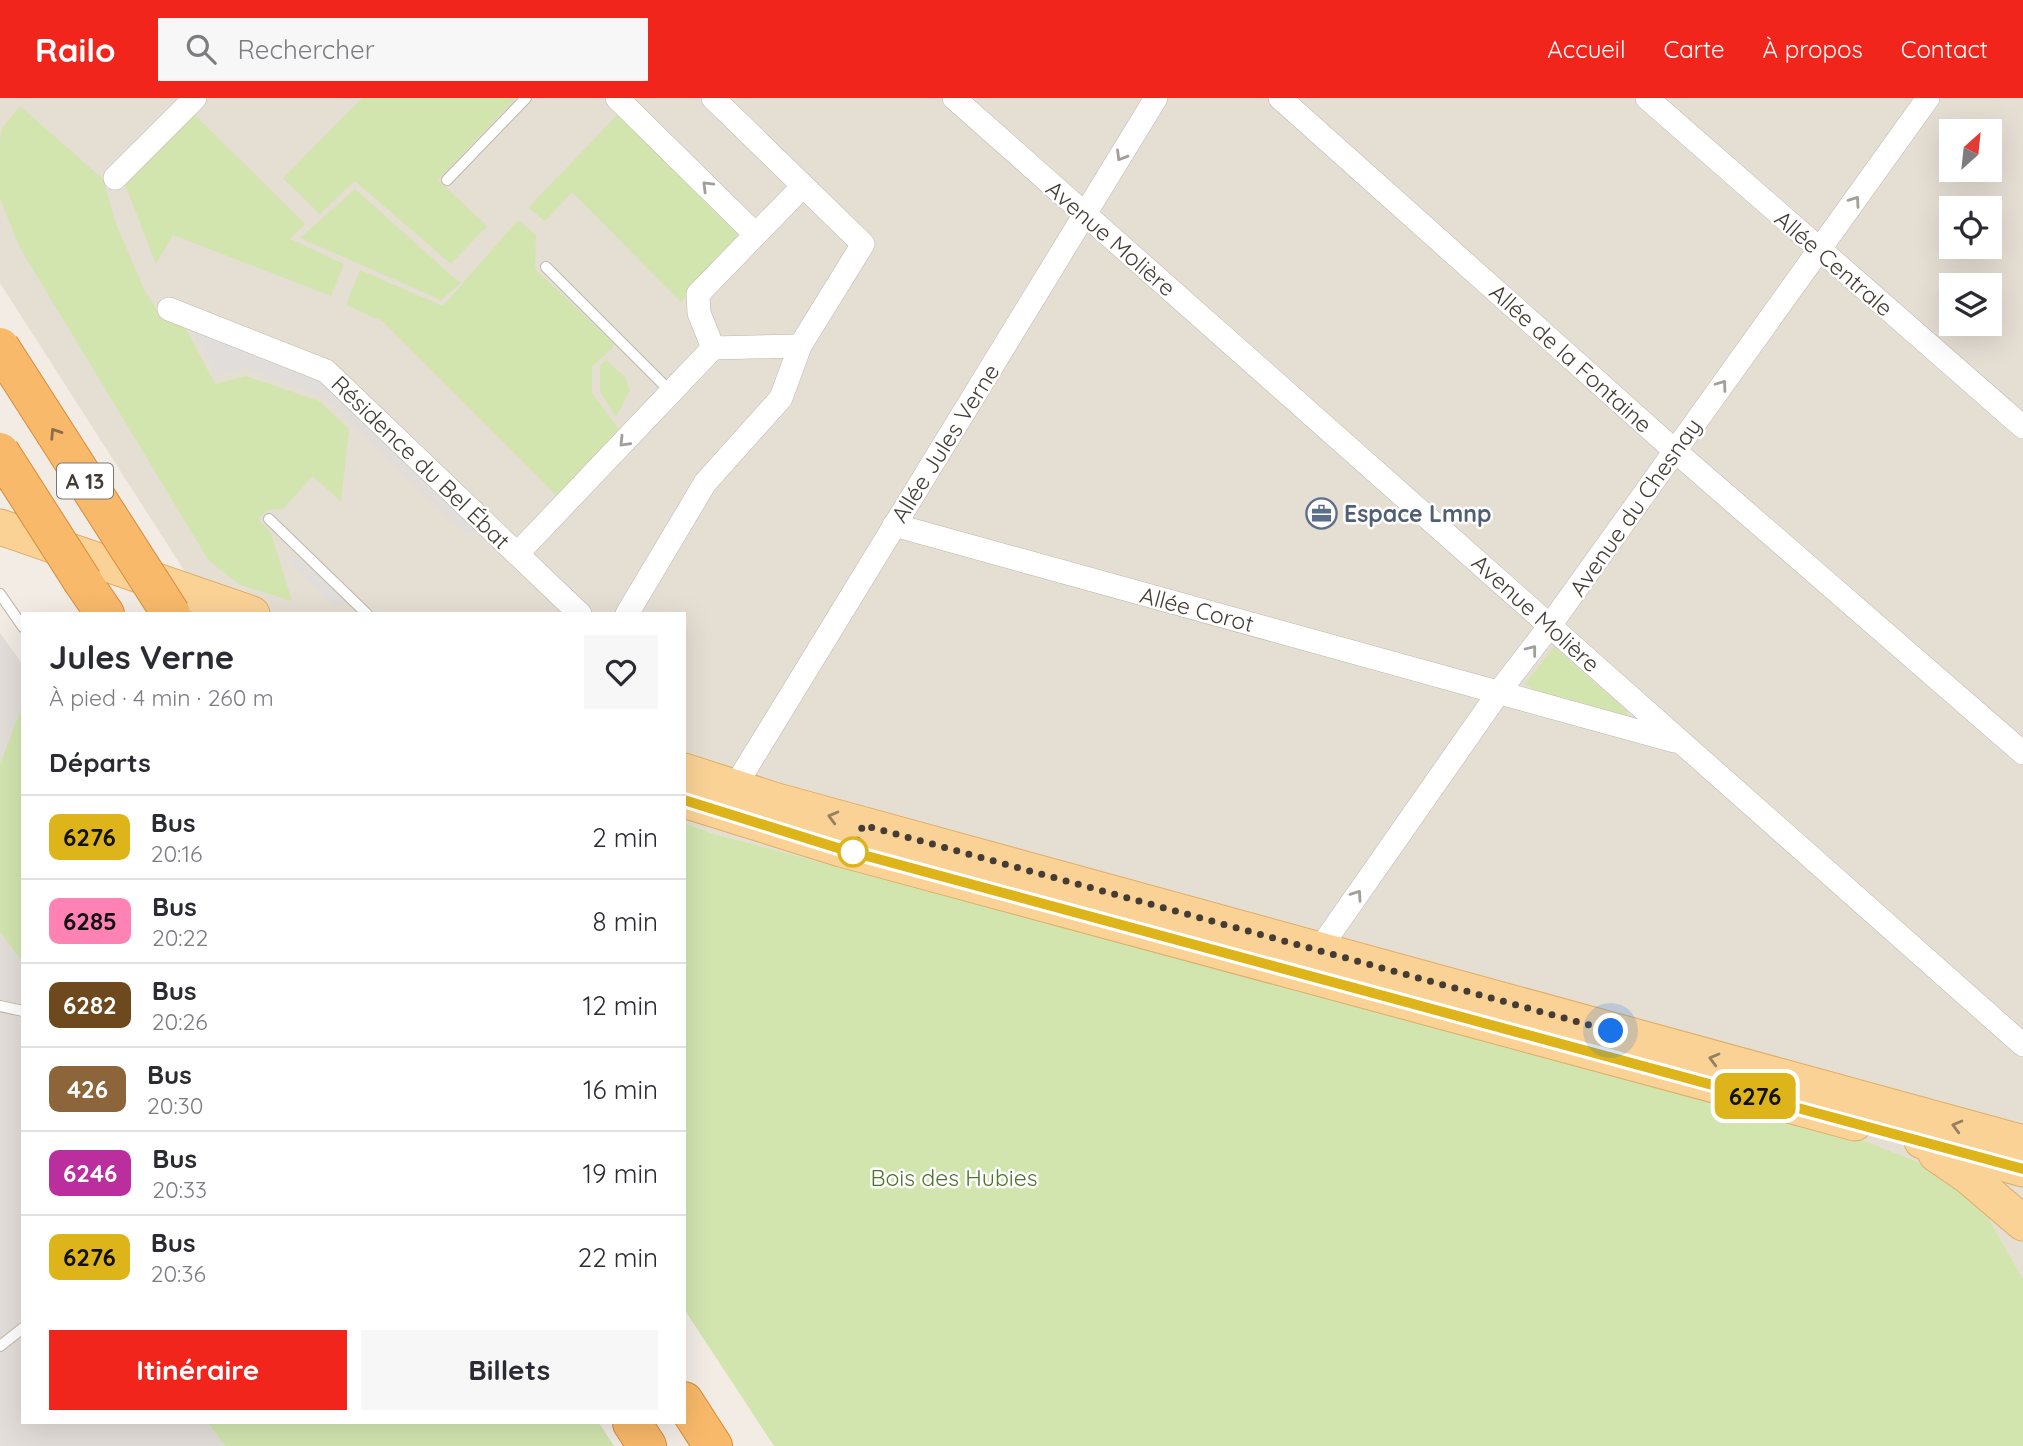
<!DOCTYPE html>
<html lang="fr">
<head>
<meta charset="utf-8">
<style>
  :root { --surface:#fff; --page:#f7f7f7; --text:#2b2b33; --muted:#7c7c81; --line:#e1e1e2; --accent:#f1251c }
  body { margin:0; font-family:Quicksand,sans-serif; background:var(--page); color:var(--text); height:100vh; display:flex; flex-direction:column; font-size:26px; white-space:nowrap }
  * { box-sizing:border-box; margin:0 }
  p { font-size:23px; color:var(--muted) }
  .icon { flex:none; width:38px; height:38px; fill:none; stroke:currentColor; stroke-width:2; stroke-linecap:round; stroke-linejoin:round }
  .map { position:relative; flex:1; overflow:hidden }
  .details { position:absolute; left:21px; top:514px; width:665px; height:812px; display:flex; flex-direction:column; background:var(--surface); border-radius:0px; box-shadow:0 7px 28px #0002 }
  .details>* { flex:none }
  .badge { padding:0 14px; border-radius:10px; font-size:24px; line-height:46px }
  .needle { width:46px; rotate:27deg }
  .controls { position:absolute; left:1939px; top:21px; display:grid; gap:14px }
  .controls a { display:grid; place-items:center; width:63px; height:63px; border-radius:0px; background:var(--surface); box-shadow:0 7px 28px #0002; font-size:35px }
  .you { position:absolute; width:35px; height:35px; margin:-18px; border:5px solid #fff; border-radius:50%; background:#1a73e8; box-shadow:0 0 0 10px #1a73e833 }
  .map>.badge { position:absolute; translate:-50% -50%; box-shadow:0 0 0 4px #fff }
  h2 { padding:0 28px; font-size:26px; line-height:63px }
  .round { display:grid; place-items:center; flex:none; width:74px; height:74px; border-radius:0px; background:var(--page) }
  .summary { display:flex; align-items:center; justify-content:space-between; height:119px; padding:0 28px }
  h1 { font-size:33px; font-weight:800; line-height:52px }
  .primary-button { display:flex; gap:14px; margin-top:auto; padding:14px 28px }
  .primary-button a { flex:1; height:80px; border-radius:0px; background:var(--accent); color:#fff; font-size:28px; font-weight:800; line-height:80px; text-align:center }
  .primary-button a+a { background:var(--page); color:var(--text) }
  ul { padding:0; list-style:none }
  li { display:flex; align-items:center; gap:21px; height:84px; padding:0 28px; border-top:2px solid var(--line) }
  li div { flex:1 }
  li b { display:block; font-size:26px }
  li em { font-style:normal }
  li .badge { min-width:77px; font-weight:700; text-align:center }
  header { display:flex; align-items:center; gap:42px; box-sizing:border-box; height:98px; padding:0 35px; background:var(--accent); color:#fff }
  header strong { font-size:33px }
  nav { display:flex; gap:38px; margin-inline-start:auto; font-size:24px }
  .search { width:490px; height:63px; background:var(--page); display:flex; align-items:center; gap:18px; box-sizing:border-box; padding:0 24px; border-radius:0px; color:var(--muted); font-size:26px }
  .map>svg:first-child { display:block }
  .residential { fill:#e5ded3; fill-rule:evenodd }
  .industrial { fill:#e4deda }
  .green { fill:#d2e5af }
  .parking { fill:#e0ddda }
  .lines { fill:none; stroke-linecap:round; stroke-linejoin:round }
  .lane-casing { stroke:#c0b6ab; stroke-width:12 }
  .street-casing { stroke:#c0b6ab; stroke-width:24 }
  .primary-casing { stroke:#dead66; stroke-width:37 }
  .highway-casing { stroke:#d78c3a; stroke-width:40 }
  .lane { stroke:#fff; stroke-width:10 }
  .street { stroke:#fff; stroke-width:23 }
  .primary { stroke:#fad296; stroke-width:35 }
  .highway { stroke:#f8b96a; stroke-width:38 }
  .highway-bridge-casing { stroke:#d78c3a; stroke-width:40; stroke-linecap:butt }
  .highway-bridge { stroke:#f8b96a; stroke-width:38 }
  .oneway { stroke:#a29e9a }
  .oneway2 { stroke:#8c6e4a }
  .oneway3 { stroke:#968061 }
  .line-casing { stroke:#fff; stroke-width:16 }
  .line { stroke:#deb41b; stroke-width:10 }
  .walk { stroke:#443c35; stroke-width:7; stroke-dasharray:0 12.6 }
  .stop-dot { fill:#fff; stroke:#deb41b; stroke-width:3.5 }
  .labels { text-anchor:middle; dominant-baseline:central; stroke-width:5; stroke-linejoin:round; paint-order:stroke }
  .shield { fill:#fff; stroke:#7c7672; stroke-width:2 }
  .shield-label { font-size:21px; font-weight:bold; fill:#443c35 }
  .street-label { font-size:23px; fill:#443c35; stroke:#fff }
  .service-label { font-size:23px; font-weight:bold; fill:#4e5e75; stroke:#fff; text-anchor:start }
  .park-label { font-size:23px; fill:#4e732b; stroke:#fff }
</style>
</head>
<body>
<header>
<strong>Railo</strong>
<div class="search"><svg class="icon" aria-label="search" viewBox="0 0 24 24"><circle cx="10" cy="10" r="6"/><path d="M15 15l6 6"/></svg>Rechercher</div>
<nav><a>Accueil</a><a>Carte</a><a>À propos</a><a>Contact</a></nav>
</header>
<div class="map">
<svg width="2023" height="1348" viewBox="0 0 2023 1348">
  <rect width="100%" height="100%" fill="#f2ece5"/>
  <path class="residential" d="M0 0H2023V1181L1968 1084 1853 1038 715 736 684 725V516H212L0 185ZM1951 33H1990V72H1951ZM1951 110H1990V149H1951ZM1951 187H1990V226H1951Z"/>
  <g class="industrial">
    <polygon points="0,535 23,567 23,606 0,665"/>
    <polygon points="0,834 23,865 23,1325 208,1325 225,1348 0,1348"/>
  </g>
  <g class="green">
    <polygon points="362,0 516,0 438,82 487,128 451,166 355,83 320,116 283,80"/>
    <polygon points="20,8 103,81 115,123 145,193 159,215 183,225 215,286 246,278 319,303 349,331 341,404 313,378 283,411 268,412 258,421 271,435 292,503 240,487 209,463 20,150 0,101 0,41 3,29"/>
    <polygon points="621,13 744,137 681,204 572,94 545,123 528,110"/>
    <polygon points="193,15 305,126 290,141 344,166 331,198 173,137 156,166 124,84"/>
    <polygon points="355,91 452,178 461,185 441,202 300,140"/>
    <polygon points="518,122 536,137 535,171 615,247 592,269 592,295 621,334 557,398 382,223 346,207 360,172 443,208"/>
    <polygon points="606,262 625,279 630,292 616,319 600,293 600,267"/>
    <polygon points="1554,549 1627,613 1629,623 1538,595 1525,586"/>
    <polygon points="23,606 23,865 0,834 0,665"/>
    <polygon points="684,725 715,736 1853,1038 1968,1084 2023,1181 2023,1348 774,1348 684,1211"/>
    <polygon points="208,1325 599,1325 614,1348 225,1348"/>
  </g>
  <g class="parking">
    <polygon points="193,233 324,285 483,435 465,436 322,298 245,270 217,278"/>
    <polygon points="306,457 354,505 335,508 288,460"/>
  </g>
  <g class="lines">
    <defs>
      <g id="lane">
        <polyline points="447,82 526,0"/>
        <polyline points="546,169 671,294"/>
        <polyline points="269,421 367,516"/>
        <polyline points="0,496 23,529"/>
        <polyline points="0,908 23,913"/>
        <polyline points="0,1248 23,1230"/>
      </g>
      <g id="street">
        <polyline points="617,0 755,136"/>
        <polyline points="954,0 2023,947"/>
        <polyline points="1280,0 1674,352 2023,655"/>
        <polyline points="1647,0 2023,329"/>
        <polyline points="115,80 195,0"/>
        <polyline points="169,211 326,273 580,516"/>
        <polyline points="713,250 800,248"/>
        <polyline points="894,427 1674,643"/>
        <polyline points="517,456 713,250 699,215 698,196 803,88"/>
        <polyline points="627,516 705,385 781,300 800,248 863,146 713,0"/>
        <polyline points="734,690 1156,0"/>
        <polyline points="1318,853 1499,594 1551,526 1928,0"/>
      </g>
      <g id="primary">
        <polyline points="0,429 252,516"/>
        <polyline points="684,673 777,703 2023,1045"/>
        <polyline points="684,702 841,751 1855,1025"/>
        <polyline points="1922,1043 2023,1071"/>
        <polyline points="1936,1056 1968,1078 2023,1125"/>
      </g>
      <g id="highway">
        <polyline points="83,484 105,516"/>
        <polyline points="684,1303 713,1348"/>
        <polyline points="632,1325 647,1348"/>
      </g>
    </defs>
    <use href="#lane" class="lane-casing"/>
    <use href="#street" class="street-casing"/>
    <use href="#primary" class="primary-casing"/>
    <use href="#highway" class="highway-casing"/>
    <use href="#lane" class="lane"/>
    <use href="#street" class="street"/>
    <use href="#primary" class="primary"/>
    <use href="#highway" class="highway"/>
    <defs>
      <g id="highway-bridge">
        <polyline points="0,249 171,516"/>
        <polyline points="0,354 83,484"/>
      </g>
    </defs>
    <use href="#highway-bridge" class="highway-bridge-casing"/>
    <use href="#highway-bridge" class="highway-bridge"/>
  </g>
  <defs><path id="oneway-chevron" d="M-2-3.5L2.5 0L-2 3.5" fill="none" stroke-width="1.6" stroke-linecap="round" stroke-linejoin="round" transform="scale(1.75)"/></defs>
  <g class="oneway">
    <use href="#oneway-chevron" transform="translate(1121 58) rotate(121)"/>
    <use href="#oneway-chevron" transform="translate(707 88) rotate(-135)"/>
    <use href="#oneway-chevron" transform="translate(1855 103) rotate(-55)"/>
    <use href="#oneway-chevron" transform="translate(1722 287) rotate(-54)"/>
    <use href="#oneway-chevron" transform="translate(624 344) rotate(134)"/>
    <use href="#oneway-chevron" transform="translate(1532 552) rotate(-52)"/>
    <use href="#oneway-chevron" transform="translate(1357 797) rotate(-55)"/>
  </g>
  <use class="oneway2" href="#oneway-chevron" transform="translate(55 335) rotate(-123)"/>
  <g class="oneway3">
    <use href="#oneway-chevron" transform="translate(833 719) rotate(-165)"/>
    <use href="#oneway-chevron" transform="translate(1714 961) rotate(-165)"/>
    <use href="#oneway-chevron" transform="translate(1957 1028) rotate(-165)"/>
  </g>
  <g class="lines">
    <defs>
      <polyline id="line" points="684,702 841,751 2023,1071"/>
    </defs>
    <use href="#line" class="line-casing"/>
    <use href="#line" class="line"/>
    <polyline class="walk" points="853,754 863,727 1611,933"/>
  </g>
  <defs>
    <symbol id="office-ring" viewBox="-11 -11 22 22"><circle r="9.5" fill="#fff" stroke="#5c6f8a" stroke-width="1.5"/><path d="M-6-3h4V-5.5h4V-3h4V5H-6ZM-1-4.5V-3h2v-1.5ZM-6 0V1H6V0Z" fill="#5c6f8a"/></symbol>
  </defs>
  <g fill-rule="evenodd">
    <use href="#office-ring" x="1304" y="398" width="35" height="35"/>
  </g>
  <circle class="stop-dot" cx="853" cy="754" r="14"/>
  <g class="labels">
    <rect class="shield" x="57" y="365.5" width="56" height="35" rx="5"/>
    <g class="shield-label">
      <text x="85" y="383">A 13</text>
    </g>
    <g class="street-label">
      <text transform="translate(1111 140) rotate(41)">Avenue Molière</text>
      <text transform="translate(1834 165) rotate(41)">Allée Centrale</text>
      <text transform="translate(1571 260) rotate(42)">Allée de la Fontaine</text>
      <text transform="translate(945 345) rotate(-58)">Allée Jules Verne</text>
      <text transform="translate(421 364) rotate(44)">Résidence du Bel Ébat</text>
      <text transform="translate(1635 409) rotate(-55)">Avenue du Chesnay</text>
      <text transform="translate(1197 511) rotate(15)">Allée Corot</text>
      <text transform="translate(1536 515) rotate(42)">Avenue Molière</text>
    </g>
    <g class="service-label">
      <text x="1344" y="415">Espace Lmnp</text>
    </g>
    <g class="park-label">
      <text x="954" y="1079">Bois des Hubies</text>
    </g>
  </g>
</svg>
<div class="controls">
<a><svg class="needle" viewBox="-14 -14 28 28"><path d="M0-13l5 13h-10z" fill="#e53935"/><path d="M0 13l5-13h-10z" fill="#7c7c81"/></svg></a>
<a><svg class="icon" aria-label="locate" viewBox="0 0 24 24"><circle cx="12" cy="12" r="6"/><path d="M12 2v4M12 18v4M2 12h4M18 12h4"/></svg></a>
<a><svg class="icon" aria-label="layers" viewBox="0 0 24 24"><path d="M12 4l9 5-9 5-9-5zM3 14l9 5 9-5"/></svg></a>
</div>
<div class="you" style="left:1611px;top:933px"></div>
<b class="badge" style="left:1755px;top:998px;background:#deb41b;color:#111">6276</b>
<section class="details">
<div class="summary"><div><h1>Jules Verne</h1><p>À pied · 4 min · 260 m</p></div><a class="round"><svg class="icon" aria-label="heart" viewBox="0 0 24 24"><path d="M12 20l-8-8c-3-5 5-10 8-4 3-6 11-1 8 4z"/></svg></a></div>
<h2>Départs</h2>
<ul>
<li><span class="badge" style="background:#deb41b;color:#111">6276</span><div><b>Bus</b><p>20:16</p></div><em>2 min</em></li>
<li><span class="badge" style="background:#ff82b4;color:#111">6285</span><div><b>Bus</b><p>20:22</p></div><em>8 min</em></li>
<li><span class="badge" style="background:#6e491e;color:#fff">6282</span><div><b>Bus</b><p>20:26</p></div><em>12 min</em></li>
<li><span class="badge" style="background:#8d653a;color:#fff">426</span><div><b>Bus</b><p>20:30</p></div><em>16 min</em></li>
<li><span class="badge" style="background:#bb2e9e;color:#fff">6246</span><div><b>Bus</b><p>20:33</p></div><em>19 min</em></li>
<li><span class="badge" style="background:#deb41b;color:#111">6276</span><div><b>Bus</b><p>20:36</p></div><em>22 min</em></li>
</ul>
<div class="primary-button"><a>Itinéraire</a><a>Billets</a></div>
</section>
</div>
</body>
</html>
